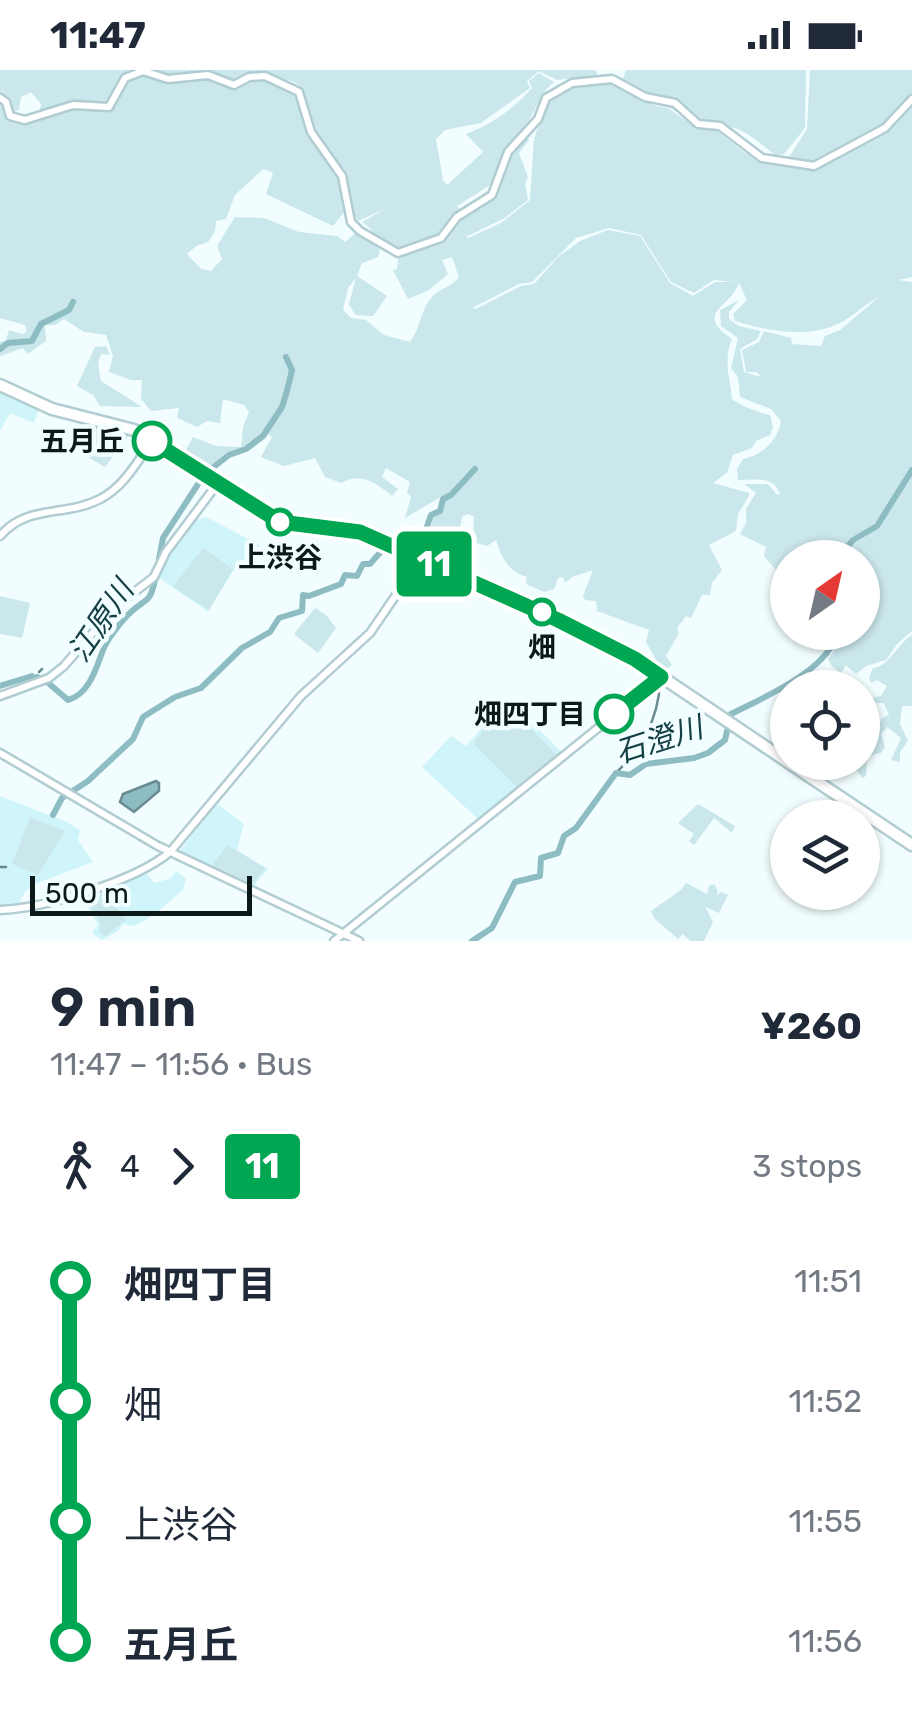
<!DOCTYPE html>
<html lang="en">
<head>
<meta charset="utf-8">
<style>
  :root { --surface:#fff; --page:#f6f6f7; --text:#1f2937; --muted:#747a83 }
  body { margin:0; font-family:Rubik,"Noto Sans JP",sans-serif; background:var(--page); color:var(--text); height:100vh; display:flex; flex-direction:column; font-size:38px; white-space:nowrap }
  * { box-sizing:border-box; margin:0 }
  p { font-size:32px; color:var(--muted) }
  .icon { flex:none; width:55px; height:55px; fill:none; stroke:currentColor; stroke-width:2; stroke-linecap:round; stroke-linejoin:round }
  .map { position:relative; height:871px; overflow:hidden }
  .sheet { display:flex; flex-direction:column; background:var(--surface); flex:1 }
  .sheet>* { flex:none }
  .badge { padding:0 20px; border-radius:8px; font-size:35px; line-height:65px }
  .needle { width:65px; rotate:34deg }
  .fabs { position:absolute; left:770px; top:470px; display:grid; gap:20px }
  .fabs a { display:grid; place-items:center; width:110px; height:110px; border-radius:50%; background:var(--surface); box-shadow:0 2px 8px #0004; font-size:50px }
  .scale { position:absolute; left:30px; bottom:25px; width:222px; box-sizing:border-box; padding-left:10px; border:5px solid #0d1819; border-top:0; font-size:28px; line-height:35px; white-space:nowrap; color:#0d1819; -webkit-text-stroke:8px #f1fdfe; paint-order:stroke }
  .map>.badge { position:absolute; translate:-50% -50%; box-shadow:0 0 0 5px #fff }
  .legs { display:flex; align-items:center; gap:15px; height:110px; padding:0 50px; font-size:32px }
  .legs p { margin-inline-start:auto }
  .head { display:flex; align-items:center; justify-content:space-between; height:170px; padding:0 50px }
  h1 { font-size:55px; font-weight:600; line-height:75px }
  ul { padding:0 50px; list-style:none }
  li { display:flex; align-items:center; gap:35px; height:120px; font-size:38px }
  li i { display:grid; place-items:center; width:15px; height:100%; margin:0 12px; background:currentColor }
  li i::after { content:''; width:25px; height:25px; margin:-12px; border:8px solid; border-radius:50%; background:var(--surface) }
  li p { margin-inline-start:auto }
  li:first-child i { background:linear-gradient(#0000 50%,currentColor 0) }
  li:last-child i { background:linear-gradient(currentColor 50%,#0000 0) }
  .status { display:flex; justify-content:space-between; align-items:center; height:70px; padding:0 50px; background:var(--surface); direction:ltr }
  .status svg { height:28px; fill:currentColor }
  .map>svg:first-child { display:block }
  .built { fill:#cff5fb }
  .green { fill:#cae7ec; fill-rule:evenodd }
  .water { fill:#8ebcc3; stroke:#678b90; stroke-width:2.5 }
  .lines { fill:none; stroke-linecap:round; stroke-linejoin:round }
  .stream { stroke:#678b90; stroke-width:2.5 }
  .river { stroke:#8ebcc3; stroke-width:6 }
  .minor-casing { stroke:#b1cdd1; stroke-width:11 }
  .major-casing { stroke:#b1cdd1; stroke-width:15 }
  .minor { stroke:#fff; stroke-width:6 }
  .major { stroke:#fff; stroke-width:10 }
  .line-1-casing { stroke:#fff; stroke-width:22 }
  .line-1 { stroke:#00a651; stroke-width:15 }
  .stop-1-dot { fill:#fff; stroke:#00a651; stroke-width:5 }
  .labels { text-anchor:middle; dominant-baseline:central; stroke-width:9; stroke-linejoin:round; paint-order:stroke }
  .stop-label { font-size:28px; font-weight:bold; fill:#0d1819; stroke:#f1fdfe; text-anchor:end }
  .water-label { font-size:30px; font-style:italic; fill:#133e44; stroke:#f1fdfe }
</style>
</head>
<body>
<div class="status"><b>11:47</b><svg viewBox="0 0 49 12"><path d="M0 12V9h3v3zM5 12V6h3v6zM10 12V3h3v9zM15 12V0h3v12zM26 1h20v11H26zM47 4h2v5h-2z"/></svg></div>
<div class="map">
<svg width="912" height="871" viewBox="0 0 912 871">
  <rect width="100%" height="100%" fill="#f1fdfe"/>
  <g class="built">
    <polygon points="0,318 40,336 34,353 10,343 0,361"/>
    <polygon points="206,447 260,475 243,500 235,498 208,542 158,507 168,484 193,451"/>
    <polygon points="526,646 561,682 478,749 422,697 451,666 466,676 482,658"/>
    <polygon points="0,726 67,752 80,760 78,770 93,792 35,814 25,822 17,836 0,837"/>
    <polygon points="216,733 244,754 237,780 268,799 252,818 179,782"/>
    <polygon points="176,801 186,809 183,820 155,844 135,856 123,854 118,861 102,870 92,863 98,855 81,824 146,803 155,813 171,808"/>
  </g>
  <g class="green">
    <polygon points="0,0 129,0 119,8 107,32 70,32 40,40 41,34 31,22 21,27 19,40 11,43 0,25"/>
    <path d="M151 0H596L597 5 557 10 539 1 527 11 530 18 481 53 445 60 436 69 443 110 447 115 483 82 466 64C493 54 513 39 532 18L529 11 539 3 554 12C536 27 536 46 520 62L529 70 519 83 528 107 525 113 528 130 503 149 468 166 466 164 468 168 501 153 530 130 534 69 548 30 581 15 610 12 655 36 668 38 695 57 714 58 744 82 770 94 784 95 807 59 810 0H912V207L898 210 912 212V396L876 454 852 467 836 487 788 488 787 507 781 506 764 486 766 477 740 464 746 453V439L756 423 744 414H768L777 425 780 424C773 405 755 410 738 410L737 399 743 389C762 386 778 370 781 351L771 339 740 327 738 307 731 298 738 268 721 256 720 240 739 230 729 242V249L739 256 761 261 757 269 740 279 744 302 761 307 757 302H746L742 280 759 272 764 261 791 268 792 274 821 276 825 266 840 260 880 226C866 233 854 246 840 253 808 269 767 261 735 251L733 244 747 230 739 213C730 238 693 243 732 269 723 291 730 307 732 329 738 334 761 344 770 345L773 357 770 365 756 371 752 378 733 385 727 403 713 413 749 423V426L738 444 736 461 709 475 722 500 712 513 710 525H702L691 548 686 546 677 558 679 563 666 586 672 595 663 602 646 572 649 560 597 541 596 531 585 530 583 526 593 500 572 507 565 513 563 507 558 508 554 519 544 522 526 514 527 507C509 502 501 487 496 470L487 476 473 472 474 446 467 444 462 447 459 465 464 483 453 488 450 477 427 469 434 446 442 438 441 427 405 448 411 427 407 422 410 412 386 398 382 407 398 419 392 426C376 413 362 402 341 413L325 407 315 388 284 396 261 387 272 367 266 363 245 381 240 378 206 402 182 387 193 367 216 376 241 377 243 357 249 342 244 335 223 329 220 353 207 351 197 357 177 348 179 338 151 341 141 329 142 310H131L109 302 113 286 106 265 84 262 64 249 55 255H45L46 271 28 284 23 278 0 286V272L6 270 9 260 22 264 27 262 25 255 0 248V33L3 41 15 50 83 39 112 41 128 10 146 4 168 12 203 7 235 18C268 6 264 8 297 23L310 70 327 89 338 111 345 141 333 156 266 124 273 103 263 99 235 125 226 149 216 151 215 161 208 172 196 176 187 184 201 199 211 201 222 189 217 176 235 147 264 148 299 162 337 166 345 172 356 163 380 179 378 187 362 193 357 206 387 226 373 246 355 245 349 234 356 208 348 218 343 240 351 248 366 250 384 265 410 272C421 258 420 240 432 227 441 217 451 218 459 207L452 187 442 190 448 204 429 220 408 229 393 200 397 199 398 189 448 168C452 146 480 131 497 124L503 101 497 97 495 112 457 136 461 140 440 166 397 181 373 167 371 159 362 152 387 138 358 151 352 141 344 101 312 55 304 20 294 12 259 1 236 11 206 1 170 6ZM609 158 641 165 671 212 694 223 714 210 734 212H715L693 226 670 213 640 166 608 160 580 171 558 187 534 214 521 216 476 239 472 238 519 214 532 212 576 168Z"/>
    <path d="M626 0H806L805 58 784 84 775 85C748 63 736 51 700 57 674 38 649 28 622 11Z"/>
    <polygon points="106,276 110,285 101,284 98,293 101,311 142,337 100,336 93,325 77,316 95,277"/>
    <polygon points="94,352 131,362 105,397 84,385"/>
    <polygon points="912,404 912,561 897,574 886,590 866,596 856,604 846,595 841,603 831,595 828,588 833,583 839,563 862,562 862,488 841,487 848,477 879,457"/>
    <polygon points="203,478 233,499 209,540 173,517"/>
    <polygon points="0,526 30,533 22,568 0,564"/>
    <polygon points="315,538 326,545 336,558 318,583 294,564"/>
    <path d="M912 565V636H902L900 654 908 671 900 682V692L891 690 901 668 887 657 881 664 885 677 881 683 874 684 867 689 866 706 862 708 852 693 862 692 863 673 874 665 882 648 889 645 884 633H876L872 628 881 626 887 616 877 610 871 613 869 608 873 598C891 595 896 575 912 565Z"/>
    <polygon points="521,649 557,685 517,717 473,673 485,658"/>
    <polygon points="698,734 735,756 732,763 714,748 694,775 689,771 694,764 678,753"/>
    <polygon points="30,747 65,761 38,805 12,794"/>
    <polygon points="227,775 265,798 252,815 212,796"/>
    <polygon points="686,813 707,824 709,816 714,814 718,821 716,826 721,822 728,825 719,843 705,837 713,852 704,871 690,871 683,864 678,869 655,849 651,841 681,820"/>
    <polygon points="105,822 126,850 105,866 99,862 100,853 87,829"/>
  </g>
  <polygon class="water" points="156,711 159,713 159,721 134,742 120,732 123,724"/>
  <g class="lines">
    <g class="stream">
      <polyline points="39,602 42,599"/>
      <polyline points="31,605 32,605"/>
      <path d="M616 703C642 677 658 650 660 613"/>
      <polyline points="0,797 6,797"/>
    </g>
    <g class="river">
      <polyline points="0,279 8,273 32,271 41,254 69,240 73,232"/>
      <polyline points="206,403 229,385 246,379 263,366 282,337 287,321 292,300 286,287"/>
      <polyline points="838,488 853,470 877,456 912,400"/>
      <polyline points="159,489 163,468 202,408"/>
      <path d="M37 607 46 611 68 630C89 624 96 599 103 580 107 569 123 549 132 541 147 528 150 533 155 510"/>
      <polyline points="0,616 32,606"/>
      <polyline points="53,745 62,728 88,711 133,669 143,647 175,627 201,618 242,578 270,562 279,548 302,541 303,525 309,526 341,514 345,505 357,506 363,494 370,494 385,477 396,481 409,468 425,462 431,445 440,441 443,429 451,425 475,399"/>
      <path d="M472 871 492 858 515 812 540 806 541 788 558 783 564 766 576 758 616 703 630 705 646 694 694 688 708 683 725 670 731 644C762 628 827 602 838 562"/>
    </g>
    <defs>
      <g id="minor">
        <polyline points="0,28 6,32 10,46 25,50 73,35 109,37 125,8 143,1 168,9 208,5 234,15 249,7 265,6 299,22 311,62 342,106 351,152 360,161 398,183 441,168 457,147 492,125 508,82 538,49 546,28 572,13 612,9 645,27 675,33 698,54 720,56 762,88 814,96 885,58 912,29"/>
        <path d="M0 466C27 434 66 447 100 429 124 417 137 392 152 371"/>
        <polyline points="0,626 49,608 64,596 115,537 154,507 166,482 218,413"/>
        <polyline points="0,683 158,776 359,871"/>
        <path d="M0 840C46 838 135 811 170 782L301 626 370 563 420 490"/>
        <polyline points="334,871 660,608"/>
      </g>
      <g id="major">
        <polyline points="0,315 52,339 134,360 280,452 360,462 558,550 635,589 788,692"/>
        <polyline points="788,692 912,775"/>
      </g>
    </defs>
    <use href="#minor" class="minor-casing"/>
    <use href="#major" class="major-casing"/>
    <use href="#minor" class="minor"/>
    <use href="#major" class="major"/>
  </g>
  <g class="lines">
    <defs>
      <polyline id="line-1" points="152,371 280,452 360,462 558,550 635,589 661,607 614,644"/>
    </defs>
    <use href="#line-1" class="line-1-casing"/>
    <use href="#line-1" class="line-1"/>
  </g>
  <g class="stop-1-dot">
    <circle cx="152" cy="371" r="18"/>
    <circle cx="280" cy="452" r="12"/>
    <circle cx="542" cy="542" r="12"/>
    <circle cx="614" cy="644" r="18"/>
  </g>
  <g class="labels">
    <g class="stop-label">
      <text x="124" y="371">五月丘</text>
      <text x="280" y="487" text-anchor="middle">上渋谷</text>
      <text x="542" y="577" text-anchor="middle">畑</text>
      <text x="586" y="644">畑四丁目</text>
    </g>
    <g class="water-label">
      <text transform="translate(101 551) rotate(-56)">江原川</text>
      <text transform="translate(659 670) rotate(-18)">石澄川</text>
    </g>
  </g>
</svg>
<div class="fabs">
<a><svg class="needle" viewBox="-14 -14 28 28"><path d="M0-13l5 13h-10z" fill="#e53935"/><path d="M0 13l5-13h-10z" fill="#747a83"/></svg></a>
<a><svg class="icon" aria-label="locate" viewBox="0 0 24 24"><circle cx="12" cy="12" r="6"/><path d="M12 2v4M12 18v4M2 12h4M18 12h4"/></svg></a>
<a><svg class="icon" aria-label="layers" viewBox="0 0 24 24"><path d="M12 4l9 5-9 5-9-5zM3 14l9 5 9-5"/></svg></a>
</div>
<div class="scale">500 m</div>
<b class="badge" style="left:434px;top:494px;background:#00a651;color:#fff">11</b>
</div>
<section class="sheet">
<div class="head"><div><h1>9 min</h1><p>11:47 – 11:56 · Bus</p></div><b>¥260</b></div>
<div class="legs"><svg class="icon" aria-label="walk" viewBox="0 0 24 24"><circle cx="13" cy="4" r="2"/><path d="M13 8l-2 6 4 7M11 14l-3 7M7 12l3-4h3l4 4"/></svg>4<svg class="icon" aria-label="forward" viewBox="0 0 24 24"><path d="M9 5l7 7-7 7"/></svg><b class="badge" style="background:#00a651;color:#fff">11</b><p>3 stops</p></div>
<ul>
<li><i style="color:#00a651"></i><b>畑四丁目</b><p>11:51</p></li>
<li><i style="color:#00a651"></i><span>畑</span><p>11:52</p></li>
<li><i style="color:#00a651"></i><span>上渋谷</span><p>11:55</p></li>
<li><i style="color:#00a651"></i><b>五月丘</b><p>11:56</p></li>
</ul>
</section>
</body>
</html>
